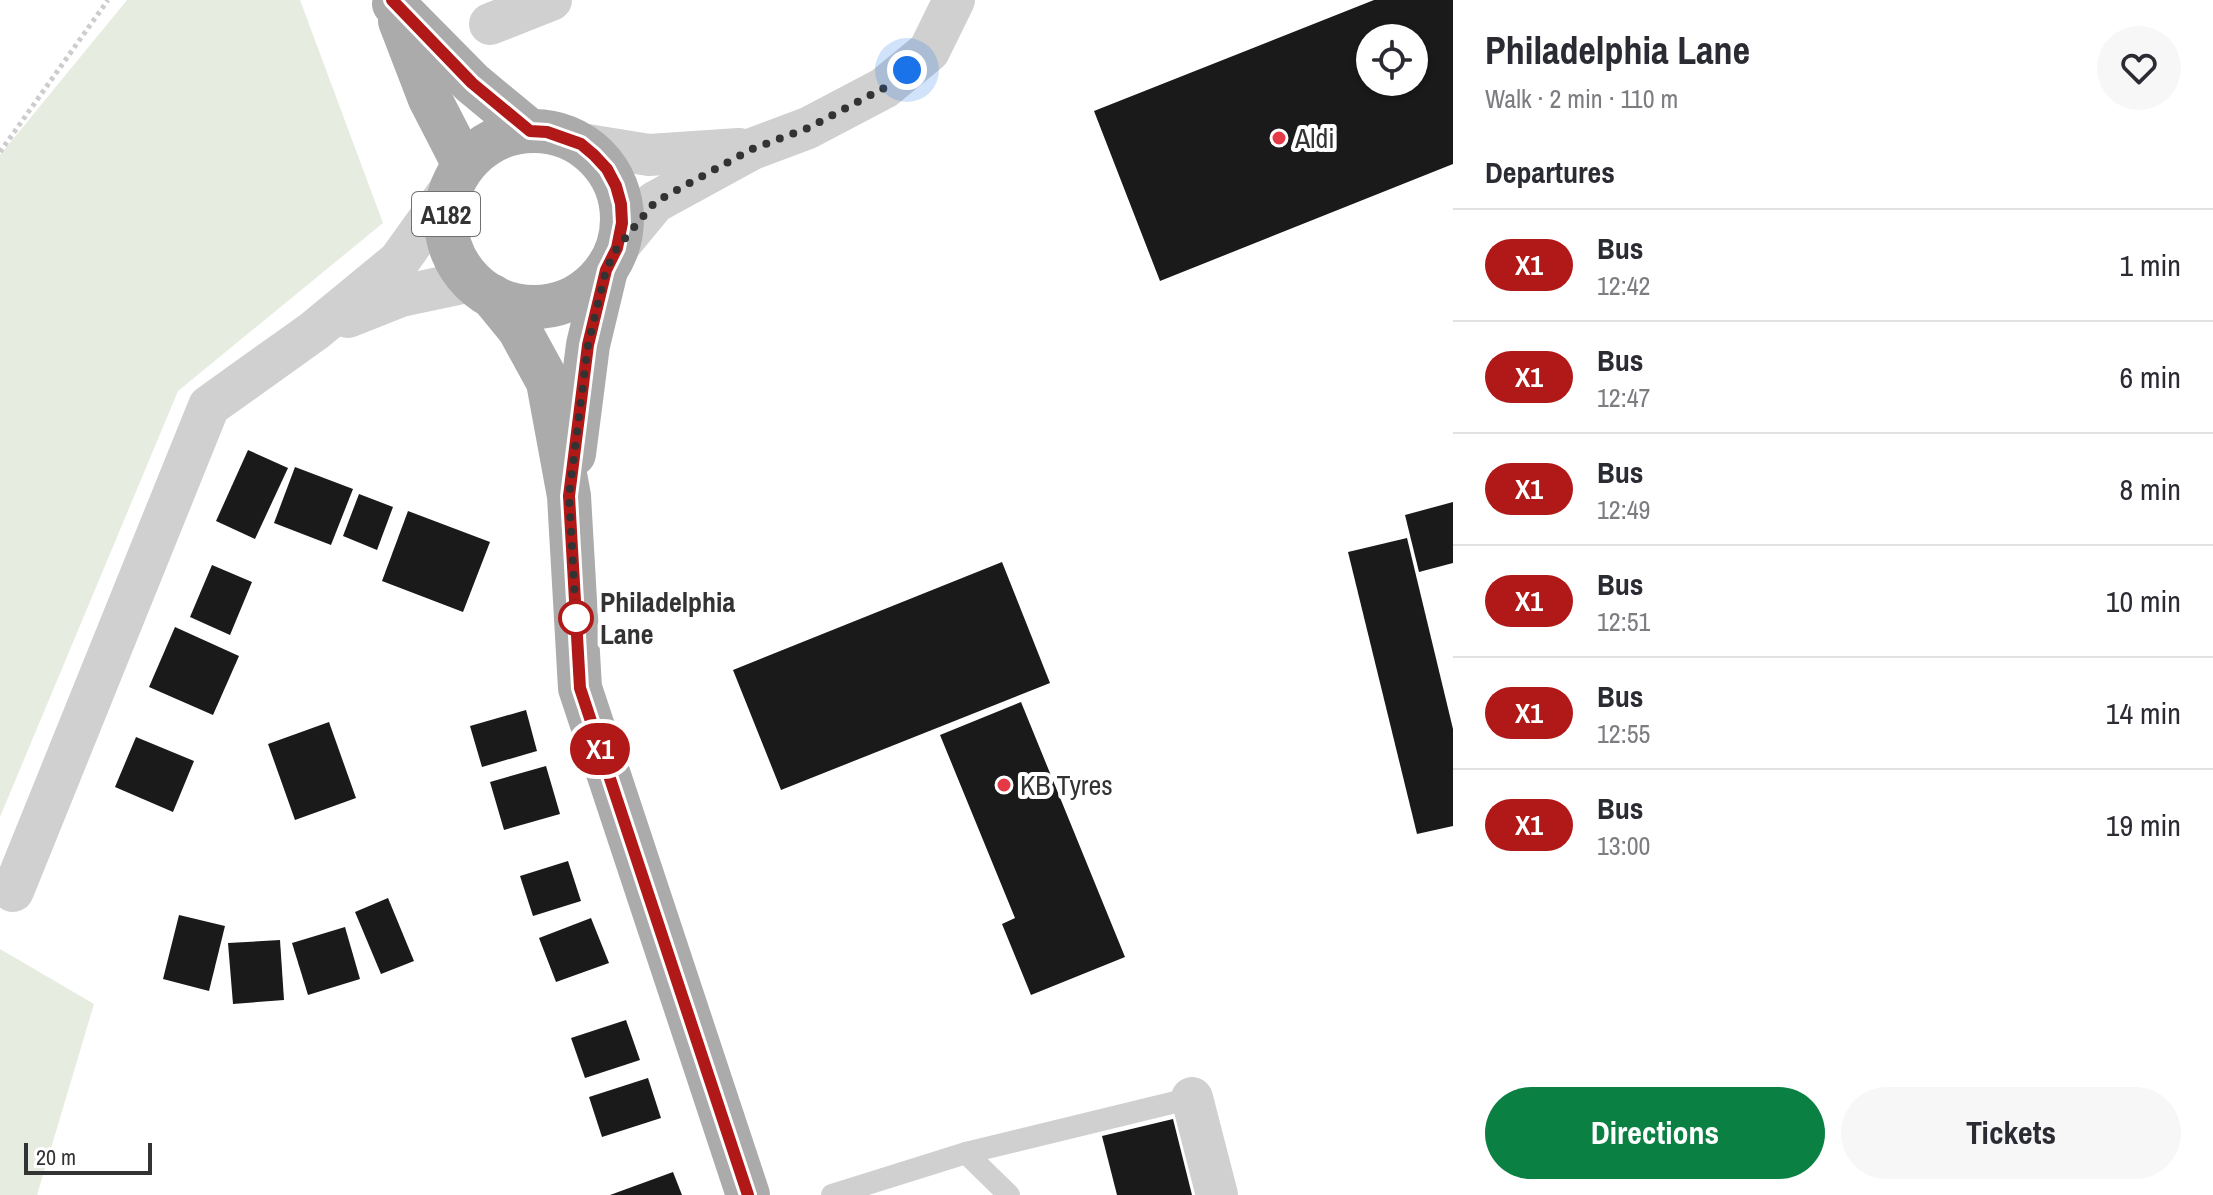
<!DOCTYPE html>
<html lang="en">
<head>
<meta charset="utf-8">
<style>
  :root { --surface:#fff; --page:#f7f7f7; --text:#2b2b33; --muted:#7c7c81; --line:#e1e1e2; --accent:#0b8043 }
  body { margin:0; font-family:"Archivo Narrow",sans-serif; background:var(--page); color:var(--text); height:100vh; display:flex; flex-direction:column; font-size:30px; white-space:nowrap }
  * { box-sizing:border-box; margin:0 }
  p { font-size:26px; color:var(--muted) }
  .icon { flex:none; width:44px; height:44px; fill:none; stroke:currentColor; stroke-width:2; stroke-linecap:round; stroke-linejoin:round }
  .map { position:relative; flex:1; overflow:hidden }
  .details { display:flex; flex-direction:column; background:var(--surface); width:760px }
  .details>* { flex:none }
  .badge { padding:0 16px; border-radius:26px; font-size:28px; line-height:52px }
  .tools { position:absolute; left:1356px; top:24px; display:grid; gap:16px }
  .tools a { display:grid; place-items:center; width:72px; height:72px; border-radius:50%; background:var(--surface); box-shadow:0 2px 6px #0004; font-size:40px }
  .scale { position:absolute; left:24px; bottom:20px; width:128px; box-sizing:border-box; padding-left:8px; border:4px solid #333; border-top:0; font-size:22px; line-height:28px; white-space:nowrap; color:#333; -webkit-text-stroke:6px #fff; paint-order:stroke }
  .you { position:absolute; width:40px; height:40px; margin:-20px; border:6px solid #fff; border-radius:50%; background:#1a73e8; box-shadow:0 0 0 12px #1a73e833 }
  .map>.badge { position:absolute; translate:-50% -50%; box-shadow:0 0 0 4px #fff }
  h2 { padding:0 32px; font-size:30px; line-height:72px }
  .round { display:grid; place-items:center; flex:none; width:84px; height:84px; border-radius:42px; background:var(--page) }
  .summary { display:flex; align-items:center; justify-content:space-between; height:136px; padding:0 32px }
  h1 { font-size:38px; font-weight:700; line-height:60px }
  .button { display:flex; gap:16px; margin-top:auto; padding:16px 32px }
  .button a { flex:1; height:92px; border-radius:48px; background:var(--accent); color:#fff; font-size:32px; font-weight:700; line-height:92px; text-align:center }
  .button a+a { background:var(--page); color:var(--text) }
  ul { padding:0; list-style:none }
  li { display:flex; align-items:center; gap:24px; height:112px; padding:0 32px; border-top:2px solid var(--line) }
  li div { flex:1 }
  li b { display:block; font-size:30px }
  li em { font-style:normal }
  li .badge { min-width:88px; font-weight:700; text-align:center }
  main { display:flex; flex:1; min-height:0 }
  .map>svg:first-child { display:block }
  .green { fill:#e6ecdf }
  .building { fill:#1a1a1a; fill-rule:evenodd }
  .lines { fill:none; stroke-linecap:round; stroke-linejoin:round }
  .path { stroke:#cdcdcd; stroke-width:5; stroke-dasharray:4 4; stroke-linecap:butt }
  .service { stroke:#d0d0d0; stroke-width:22 }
  .minor { stroke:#d0d0d0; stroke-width:42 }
  .primary { stroke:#ababab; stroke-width:44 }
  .line-casing { stroke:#fff; stroke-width:18 }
  .line { stroke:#b11919; stroke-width:12 }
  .walk { stroke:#333; stroke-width:8; stroke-dasharray:0 14.4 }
  .poi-dot { fill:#e63946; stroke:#fff; stroke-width:3 }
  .stop-dot { fill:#fff; stroke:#b11919; stroke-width:4 }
  .labels { text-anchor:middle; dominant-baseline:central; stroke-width:8; stroke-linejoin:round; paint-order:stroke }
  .shield { fill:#fff; stroke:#707070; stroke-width:2 }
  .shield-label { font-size:26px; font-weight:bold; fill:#333 }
  .poi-label { font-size:28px; fill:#333; stroke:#fff; text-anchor:start }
  .stop-label { font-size:28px; font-weight:bold; fill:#333; stroke:#fff; text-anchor:start }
</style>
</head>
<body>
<main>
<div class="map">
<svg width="1453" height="1195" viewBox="0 0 1453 1195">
  <rect width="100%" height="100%" fill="#fff"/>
  <g class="green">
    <polygon points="127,0 300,0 383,223 178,391 0,817 0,155"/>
    <polygon points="0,949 94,1004 37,1195 0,1195"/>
  </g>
  <g class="building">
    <path d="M1374 0H1453V164L1160 281 1094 111ZM1370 38H1414V82H1370Z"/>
    <polygon points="248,450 288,468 255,539 216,521"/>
    <polygon points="295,467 353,489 331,545 274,523"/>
    <polygon points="359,494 393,507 377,550 343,536"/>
    <polygon points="1453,502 1453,563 1419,572 1405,515"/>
    <polygon points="408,511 490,542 463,612 382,581"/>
    <polygon points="1407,538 1453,729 1453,826 1417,834 1348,552"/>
    <polygon points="1002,562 1050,683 781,790 733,670"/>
    <polygon points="212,565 252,582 230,635 190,617"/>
    <polygon points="175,627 239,656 213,715 149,687"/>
    <polygon points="1021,702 1125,957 1031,995 1002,924 1015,918 940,735"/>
    <polygon points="526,710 537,751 482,767 470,726"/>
    <polygon points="329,722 356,798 295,820 268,744"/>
    <polygon points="136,737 194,761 173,812 115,787"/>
    <polygon points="546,766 560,814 504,830 490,782"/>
    <polygon points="568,861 581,901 533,916 520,876"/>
    <polygon points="388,898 414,961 381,974 355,912"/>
    <polygon points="179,915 225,926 209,991 163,979"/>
    <polygon points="591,918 609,963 556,982 539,938"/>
    <polygon points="345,927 360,979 308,995 292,943"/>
    <polygon points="280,940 284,1000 233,1004 228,943"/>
    <polygon points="626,1020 640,1060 585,1078 571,1038"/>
    <polygon points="648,1078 661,1118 602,1137 589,1097"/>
    <polygon points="1173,1119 1192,1195 1117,1195 1102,1136"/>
    <polygon points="673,1172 682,1195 610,1195"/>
  </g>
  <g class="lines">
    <polyline class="path" points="0,152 108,0"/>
    <g class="service">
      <polyline points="966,1153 1192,1098"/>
      <polyline points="832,1195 966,1153 1009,1195"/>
    </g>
    <g class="minor">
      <polyline points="490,24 551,0"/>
      <polyline points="581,144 649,155 739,149"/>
      <polyline points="617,248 655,202 752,149 808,128 884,88 929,51 954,0"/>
      <polyline points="348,317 401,296 472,281"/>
      <polyline points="13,891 209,406 314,331 399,261 452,187"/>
      <polyline points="1192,1098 1217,1195"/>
    </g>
    <g class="primary">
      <polyline points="394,4 472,83 530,131"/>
      <polyline points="400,21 430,99 464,165"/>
      <circle cx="534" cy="219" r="88"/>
      <polyline points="492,296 519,329 548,382 569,496 580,688 748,1195"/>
      <polyline points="574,454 588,345 606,270"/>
    </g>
  </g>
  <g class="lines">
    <defs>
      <polyline id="line" points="392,0 472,83 530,131 547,132 581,144 594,155 607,169 616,186 621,204 622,223 617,248 606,270 588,345 569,496 580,688 748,1195"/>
    </defs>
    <use href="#line" class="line-casing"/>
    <use href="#line" class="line"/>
    <polyline class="walk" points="576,618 569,496 588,345 606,270 617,248 655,202 752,149 808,128 884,88 907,70"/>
  </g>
  <g class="poi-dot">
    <circle cx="1279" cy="138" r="8"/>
    <circle cx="1004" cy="785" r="8"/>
  </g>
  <circle class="stop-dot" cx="576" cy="618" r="16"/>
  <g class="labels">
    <rect class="shield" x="412" y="192" width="68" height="44" rx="6"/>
    <g class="shield-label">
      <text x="446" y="214">A182</text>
    </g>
    <g class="poi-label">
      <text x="1295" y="138">Aldi</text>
      <text x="1020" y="785">KB Tyres</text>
    </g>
    <g class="stop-label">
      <text x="600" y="602">Philadelphia<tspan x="600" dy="32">Lane</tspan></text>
    </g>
  </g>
</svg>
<div class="tools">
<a><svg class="icon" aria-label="locate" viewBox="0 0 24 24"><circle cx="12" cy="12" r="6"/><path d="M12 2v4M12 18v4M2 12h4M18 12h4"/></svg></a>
</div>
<div class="scale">20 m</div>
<div class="you" style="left:907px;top:70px"></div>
<b class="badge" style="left:600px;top:749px;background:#b11919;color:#fff">X1</b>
</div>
<section class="details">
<div class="summary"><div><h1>Philadelphia Lane</h1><p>Walk · 2 min · 110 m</p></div><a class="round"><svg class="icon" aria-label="heart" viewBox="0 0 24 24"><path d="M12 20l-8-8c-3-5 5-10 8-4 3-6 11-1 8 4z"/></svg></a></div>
<h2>Departures</h2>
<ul>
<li><span class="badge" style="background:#b11919;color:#fff">X1</span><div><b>Bus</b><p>12:42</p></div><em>1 min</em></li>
<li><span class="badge" style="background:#b11919;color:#fff">X1</span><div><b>Bus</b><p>12:47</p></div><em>6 min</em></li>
<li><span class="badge" style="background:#b11919;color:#fff">X1</span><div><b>Bus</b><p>12:49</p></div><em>8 min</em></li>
<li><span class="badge" style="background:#b11919;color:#fff">X1</span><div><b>Bus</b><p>12:51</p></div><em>10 min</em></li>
<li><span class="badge" style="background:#b11919;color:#fff">X1</span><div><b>Bus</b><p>12:55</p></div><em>14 min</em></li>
<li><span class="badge" style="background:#b11919;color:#fff">X1</span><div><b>Bus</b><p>13:00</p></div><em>19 min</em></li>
</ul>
<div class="button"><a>Directions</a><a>Tickets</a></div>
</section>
</main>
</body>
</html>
